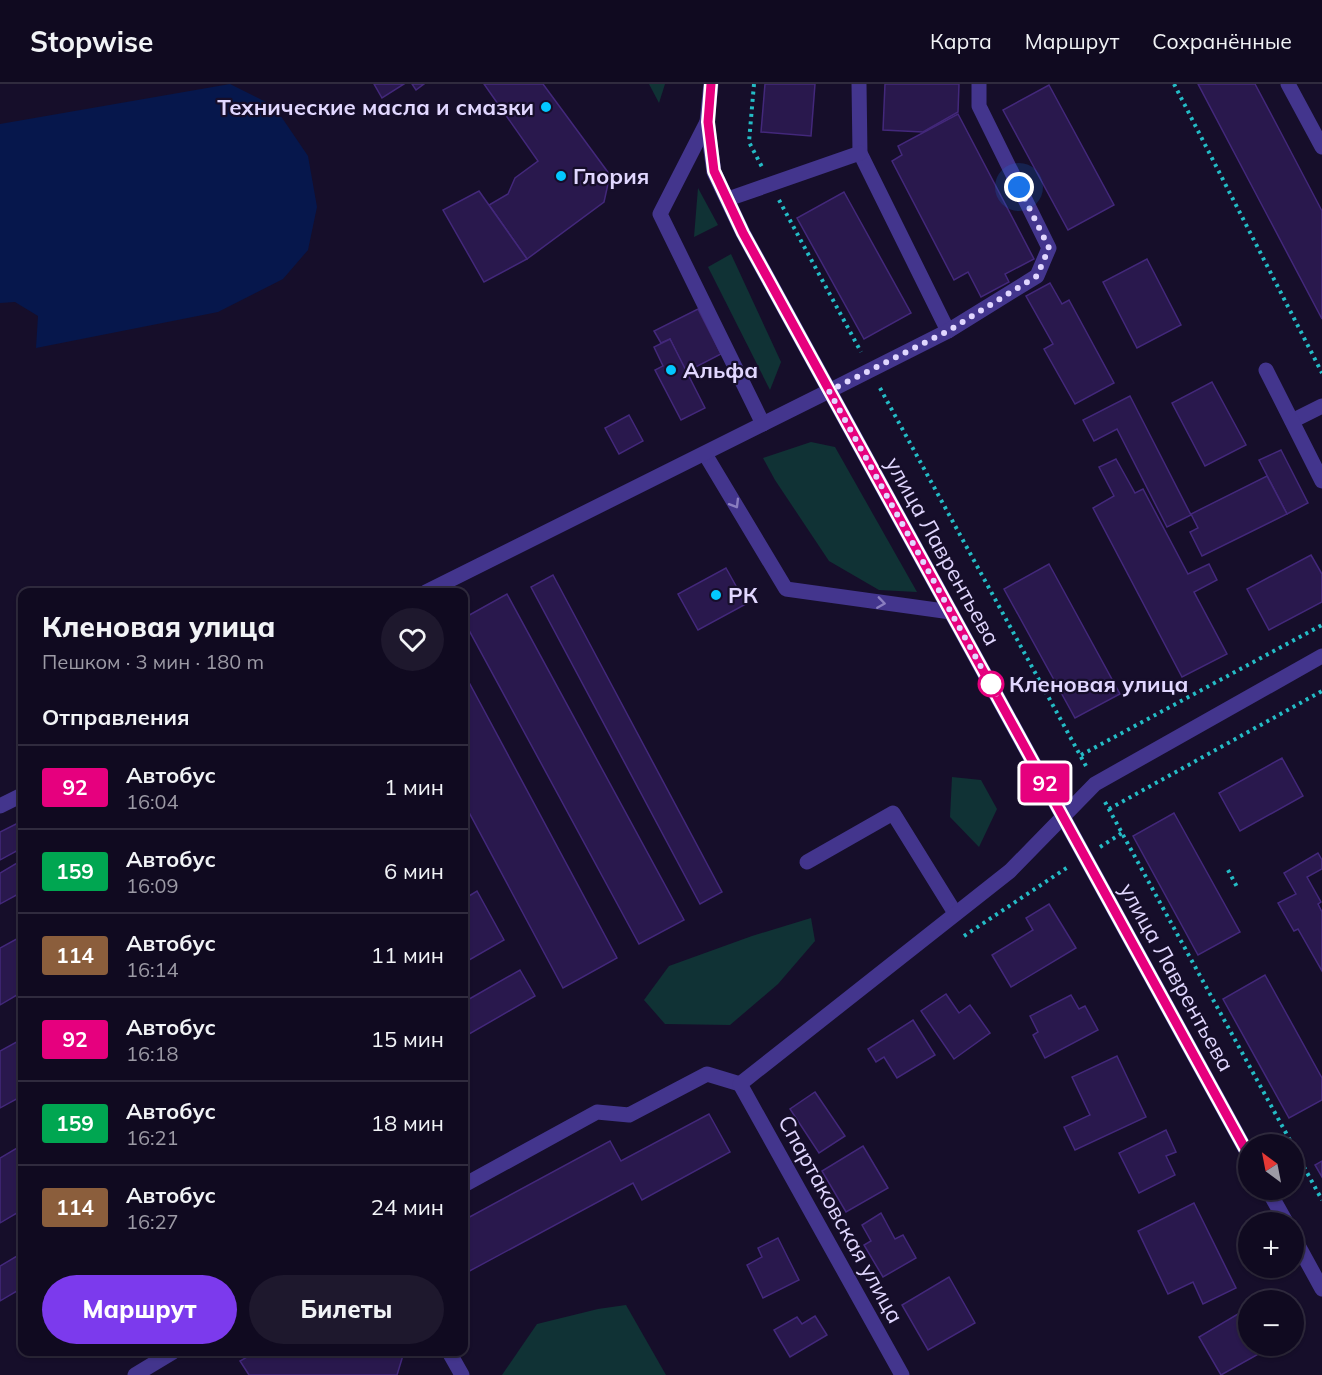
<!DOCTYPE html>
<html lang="ru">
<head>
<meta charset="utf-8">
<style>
  :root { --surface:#100a20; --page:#1e182d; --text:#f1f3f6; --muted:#9c9aa5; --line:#302b3e; --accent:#7c3aed }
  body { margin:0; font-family:Mulish,sans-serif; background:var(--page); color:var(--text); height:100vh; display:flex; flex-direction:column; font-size:22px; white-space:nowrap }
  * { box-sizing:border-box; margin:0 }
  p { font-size:20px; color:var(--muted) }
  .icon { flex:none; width:33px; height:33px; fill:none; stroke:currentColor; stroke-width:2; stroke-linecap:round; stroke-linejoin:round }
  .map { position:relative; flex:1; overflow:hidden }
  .panel { position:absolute; left:18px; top:504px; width:450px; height:768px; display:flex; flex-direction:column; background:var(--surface); border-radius:12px; box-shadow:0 2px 4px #0004,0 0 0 2px var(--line) }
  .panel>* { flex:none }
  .badge { padding:0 12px; border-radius:4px; font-size:21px; line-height:39px }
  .needle { width:39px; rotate:328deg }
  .tools { position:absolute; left:1238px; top:1050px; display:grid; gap:12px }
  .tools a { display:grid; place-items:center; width:66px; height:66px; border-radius:50%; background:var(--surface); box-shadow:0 2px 4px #0004,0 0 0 2px var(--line); font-size:30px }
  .you { position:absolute; width:30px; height:30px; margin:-15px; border:4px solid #fff; border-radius:50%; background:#1a73e8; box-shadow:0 0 0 9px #1a73e833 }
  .map>.badge { position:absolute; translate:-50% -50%; box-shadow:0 0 0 3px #fff }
  h2 { padding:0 24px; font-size:22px; line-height:54px }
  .round { display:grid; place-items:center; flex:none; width:63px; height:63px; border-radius:32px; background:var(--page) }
  .head { display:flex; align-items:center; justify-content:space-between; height:102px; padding:0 24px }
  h1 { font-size:28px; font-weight:800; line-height:45px }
  .action { display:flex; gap:12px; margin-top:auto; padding:12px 24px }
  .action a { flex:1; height:69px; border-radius:36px; background:var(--accent); color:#fff; font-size:24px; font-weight:800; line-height:69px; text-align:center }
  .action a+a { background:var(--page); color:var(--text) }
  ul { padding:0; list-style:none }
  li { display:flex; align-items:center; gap:18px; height:84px; padding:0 24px; border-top:2px solid var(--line) }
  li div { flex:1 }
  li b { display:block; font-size:22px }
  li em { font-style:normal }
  li .badge { min-width:66px; font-weight:700; text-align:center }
  header { display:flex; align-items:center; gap:36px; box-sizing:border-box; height:84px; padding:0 30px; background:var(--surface); border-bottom:2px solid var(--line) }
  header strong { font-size:28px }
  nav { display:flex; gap:33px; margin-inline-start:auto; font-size:21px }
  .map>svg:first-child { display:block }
  .green { fill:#103235 }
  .water { fill:#06174c }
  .building { fill:#29184d; stroke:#43287b; stroke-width:1.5 }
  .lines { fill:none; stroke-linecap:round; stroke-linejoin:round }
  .path { stroke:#24bcc6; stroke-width:4; stroke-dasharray:3 4.5; stroke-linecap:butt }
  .service { stroke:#43358d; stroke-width:15 }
  .minor { stroke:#43358d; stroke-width:15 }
  .tertiary { stroke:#43358d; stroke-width:15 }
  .oneway { stroke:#8a7ec0 }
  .line-casing { stroke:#fff; stroke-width:14 }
  .line { stroke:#e6007e; stroke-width:9 }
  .walk { stroke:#e1d7ff; stroke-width:6; stroke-dasharray:0 10.8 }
  .poi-dot { fill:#03c8ff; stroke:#160e2a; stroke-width:2 }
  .stop-dot { fill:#fff; stroke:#e6007e; stroke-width:3 }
  .labels { text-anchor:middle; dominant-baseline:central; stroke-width:4.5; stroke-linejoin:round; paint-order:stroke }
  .poi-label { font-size:22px; font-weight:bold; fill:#e1d7ff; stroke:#160e2a; text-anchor:start }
  .street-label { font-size:22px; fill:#e1d7ff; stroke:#160e2a }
  .stop-label { font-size:22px; font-weight:bold; fill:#e1d7ff; stroke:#160e2a; text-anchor:start }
</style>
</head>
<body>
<header>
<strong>Stopwise</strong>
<nav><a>Карта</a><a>Маршрут</a><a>Сохранённые</a></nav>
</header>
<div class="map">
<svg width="1322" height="1291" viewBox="0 0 1322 1291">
  <rect width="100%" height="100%" fill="#160e2a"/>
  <g class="green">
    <polygon points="649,0 665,0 659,19"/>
    <polygon points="698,104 718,141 694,153"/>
    <polygon points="731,170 781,278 770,306 708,183"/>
    <polygon points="811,358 835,363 917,508 879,506 829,477 775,396 763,374"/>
    <polygon points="952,693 981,696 997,725 979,763 950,733"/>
    <polygon points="811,834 815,857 778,900 730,941 665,940 644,916 669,882 752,852"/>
    <polygon points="626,1221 666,1291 502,1291 537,1240 598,1225"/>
  </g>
  <polygon class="water" points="230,0 274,22 308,72 317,123 308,166 283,195 218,228 36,264 38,232 15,218 0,219 0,40"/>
  <g class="building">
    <polygon points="374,0 404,0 382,14"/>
    <polygon points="412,0 424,0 416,6"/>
    <polygon points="484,0 543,0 610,91 604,118 527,175 489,121 508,110 515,94 538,77"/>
    <polygon points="765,0 815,0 811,52 761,48"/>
    <polygon points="885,0 959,0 958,28 923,48 883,46"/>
    <polygon points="1198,0 1255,0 1280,47 1322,127 1322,235"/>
    <polygon points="1049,1 1114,121 1068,146 1003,26"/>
    <polygon points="958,30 1034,175 1005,190 1009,198 981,213 968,188 954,196 892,77 902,71 898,62"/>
    <polygon points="479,107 527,175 484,198 443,126"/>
    <polygon points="844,108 911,229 864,255 797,134"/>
    <polygon points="1147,175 1181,241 1137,264 1103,198"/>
    <polygon points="1050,199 1062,220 1069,216 1114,299 1075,320 1044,265 1053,260 1026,212"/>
    <polygon points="698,225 721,270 686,288 670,255 661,259 654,247"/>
    <polygon points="670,255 705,324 681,336 655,286 663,282 654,263"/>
    <polygon points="1212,298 1246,361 1205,382 1172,319"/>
    <polygon points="1130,312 1191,431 1167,443 1117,345 1094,357 1083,336"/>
    <polygon points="629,331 643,357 619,370 605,344"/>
    <polygon points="1281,366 1308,419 1287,430 1259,376"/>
    <polygon points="1116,375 1135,409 1143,405 1188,490 1209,480 1217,496 1194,508 1227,570 1182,593 1093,424 1114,412 1099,383"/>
    <polygon points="1267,392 1287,430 1202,472 1190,448 1198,444 1191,430"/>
    <polygon points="1311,471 1322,490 1322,518 1269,546 1247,505"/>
    <polygon points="1049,480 1120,610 1075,634 1004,505"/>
    <polygon points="726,484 746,520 698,546 678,510"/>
    <polygon points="553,491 722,808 700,820 531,503"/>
    <polygon points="507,510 684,836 639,860 464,537 464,534"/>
    <polygon points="464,589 617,874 563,904 464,719"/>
    <polygon points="1282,674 1303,712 1240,747 1219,709"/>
    <polygon points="1174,729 1240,848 1198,871 1133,752"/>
    <polygon points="22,737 22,764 0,776 0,748"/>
    <polygon points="1318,769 1322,776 1322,785 1307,793 1321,818 1318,820 1322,828 1322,887 1298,845 1294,847 1278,819 1296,810 1284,789"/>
    <polygon points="22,776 22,808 0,820 0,789"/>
    <polygon points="477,807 504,856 464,879 464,815"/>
    <polygon points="1049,820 1076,864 1011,903 992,871 1033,846 1026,834"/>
    <polygon points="22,852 22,908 0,921 0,864"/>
    <polygon points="520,886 535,912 464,953 464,918"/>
    <polygon points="1265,891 1322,994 1322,1016 1289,1034 1223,915"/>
    <polygon points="946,910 959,929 970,921 990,949 954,975 921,927"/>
    <polygon points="1071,911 1079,925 1085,922 1098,946 1045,974 1033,951 1038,948 1030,932"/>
    <polygon points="913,936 935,971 897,994 884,973 876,978 868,965"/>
    <polygon points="22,955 22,1012 0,1024 0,967"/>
    <polygon points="1117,972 1146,1033 1075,1066 1064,1043 1090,1031 1072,993"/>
    <polygon points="815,1008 845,1052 819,1069 790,1025"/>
    <polygon points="709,1030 730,1068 642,1116 633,1099 464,1190 464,1136 610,1057 621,1077"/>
    <polygon points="1166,1046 1176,1068 1166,1072 1175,1091 1139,1109 1119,1069"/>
    <polygon points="22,1061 22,1126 0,1139 0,1074"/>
    <polygon points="863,1062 888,1104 846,1128 822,1087"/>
    <polygon points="1322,1077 1322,1093 1315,1081"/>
    <polygon points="1194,1119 1236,1204 1203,1220 1193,1198 1168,1210 1138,1147"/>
    <polygon points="881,1129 895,1155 903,1151 916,1174 883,1193 864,1161 871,1157 862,1141"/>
    <polygon points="778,1154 799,1196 763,1214 747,1181 762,1173 758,1164"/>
    <polygon points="22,1169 22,1204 0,1217 0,1182"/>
    <polygon points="949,1193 975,1239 928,1266 902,1221"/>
    <polygon points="1248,1224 1248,1262 1271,1263 1221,1291 1199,1253"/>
    <polygon points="815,1232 827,1251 790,1273 774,1246 797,1233 802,1240"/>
    <polygon points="256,1268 404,1268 397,1291 249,1291 240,1277"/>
  </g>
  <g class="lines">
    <g class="path">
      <polyline points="754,0 749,58 762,83"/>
      <polyline points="1174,0 1322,289"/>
      <polyline points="779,116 861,268"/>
      <polyline points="880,304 1086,682"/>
      <polyline points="1081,671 1322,541"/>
      <polyline points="1105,718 1292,1060"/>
      <polyline points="1109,725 1322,607"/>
      <polyline points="1100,763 1122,749"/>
      <polyline points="1228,786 1237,803"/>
      <polyline points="964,852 1068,783"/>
      <polyline points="1293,1063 1322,1116"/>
    </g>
    <g class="service">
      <polyline points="859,0 860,69 948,247"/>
      <polyline points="1288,0 1322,63"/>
      <polyline points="707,38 660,130 763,340"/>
      <polyline points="728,115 860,69"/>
      <polyline points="829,307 948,247 1037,192 1049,164 979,22 979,0"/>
      <polyline points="1292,337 1322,322"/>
      <polyline points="705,370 786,505 951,528"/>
      <polyline points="807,778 893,729 955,829"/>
      <polyline points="464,1101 597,1028 629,1031 707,990 740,1000"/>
      <polyline points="135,1291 173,1268"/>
    </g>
    <g class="minor">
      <polyline points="1266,286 1322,397"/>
      <polyline points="426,508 829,307"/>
      <polyline points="0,722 22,711"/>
      <polyline points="449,1268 462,1291"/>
      <polyline points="902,1291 740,1000 1010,787 1095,700 1322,572"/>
    </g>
    <g class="tertiary">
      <polyline points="711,0 707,38 714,88 743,149 1248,1070"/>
      <polyline points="1268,1106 1286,1138"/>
      <polyline points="1293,1152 1322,1205"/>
    </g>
  </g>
  <defs><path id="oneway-chevron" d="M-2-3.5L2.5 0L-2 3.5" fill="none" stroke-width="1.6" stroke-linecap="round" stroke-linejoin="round" transform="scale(1.5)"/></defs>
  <g class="oneway">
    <use href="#oneway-chevron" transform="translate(735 420) rotate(59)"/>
    <use href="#oneway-chevron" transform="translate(881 519) rotate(8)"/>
  </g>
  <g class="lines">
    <defs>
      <polyline id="line" points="711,0 708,38 714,87 743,149 1248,1070"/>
    </defs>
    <use href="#line" class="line-casing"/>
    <use href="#line" class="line"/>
    <polyline class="walk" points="991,600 996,610 829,307 948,247 1037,192 1049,164 1019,103"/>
  </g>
  <g class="poi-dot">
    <circle cx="546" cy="23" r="6"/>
    <circle cx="561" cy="92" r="6"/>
    <circle cx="671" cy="286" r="6"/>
    <circle cx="716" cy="511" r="6"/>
  </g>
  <circle class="stop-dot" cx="991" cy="600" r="12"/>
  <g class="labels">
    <g class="poi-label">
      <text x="534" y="23" text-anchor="end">Технические масла и смазки</text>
      <text x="573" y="92">Глория</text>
      <text x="683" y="286">Альфа</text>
      <text x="728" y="511">РК</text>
    </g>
    <g class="street-label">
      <text transform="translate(943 467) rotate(61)">улица Лаврентьева</text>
      <text transform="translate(1177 893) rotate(61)">улица Лаврентьева</text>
      <text transform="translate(841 1135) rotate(61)">Спартаковская улица</text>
    </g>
    <g class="stop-label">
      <text x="1009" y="600">Кленовая улица</text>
    </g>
  </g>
</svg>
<div class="tools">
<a><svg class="needle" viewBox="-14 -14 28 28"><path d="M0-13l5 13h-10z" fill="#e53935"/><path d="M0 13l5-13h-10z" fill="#9c9aa5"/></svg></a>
<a>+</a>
<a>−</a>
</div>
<div class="you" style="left:1019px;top:103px"></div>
<b class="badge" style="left:1045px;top:699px;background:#e6007e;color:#fff">92</b>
<section class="panel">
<div class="head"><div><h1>Кленовая улица</h1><p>Пешком · 3 мин · 180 m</p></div><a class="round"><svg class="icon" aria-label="heart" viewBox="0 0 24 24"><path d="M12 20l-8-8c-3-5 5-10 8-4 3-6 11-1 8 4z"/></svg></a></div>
<h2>Отправления</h2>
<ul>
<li><span class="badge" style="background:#e6007e;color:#fff">92</span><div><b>Автобус</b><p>16:04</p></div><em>1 мин</em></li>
<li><span class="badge" style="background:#00a651;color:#fff">159</span><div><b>Автобус</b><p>16:09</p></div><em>6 мин</em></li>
<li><span class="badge" style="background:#8b5e3c;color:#fff">114</span><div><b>Автобус</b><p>16:14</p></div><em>11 мин</em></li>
<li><span class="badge" style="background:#e6007e;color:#fff">92</span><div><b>Автобус</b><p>16:18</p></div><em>15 мин</em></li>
<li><span class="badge" style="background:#00a651;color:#fff">159</span><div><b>Автобус</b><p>16:21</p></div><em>18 мин</em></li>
<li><span class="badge" style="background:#8b5e3c;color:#fff">114</span><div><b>Автобус</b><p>16:27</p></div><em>24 мин</em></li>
</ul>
<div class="action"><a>Маршрут</a><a>Билеты</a></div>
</section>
</div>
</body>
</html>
